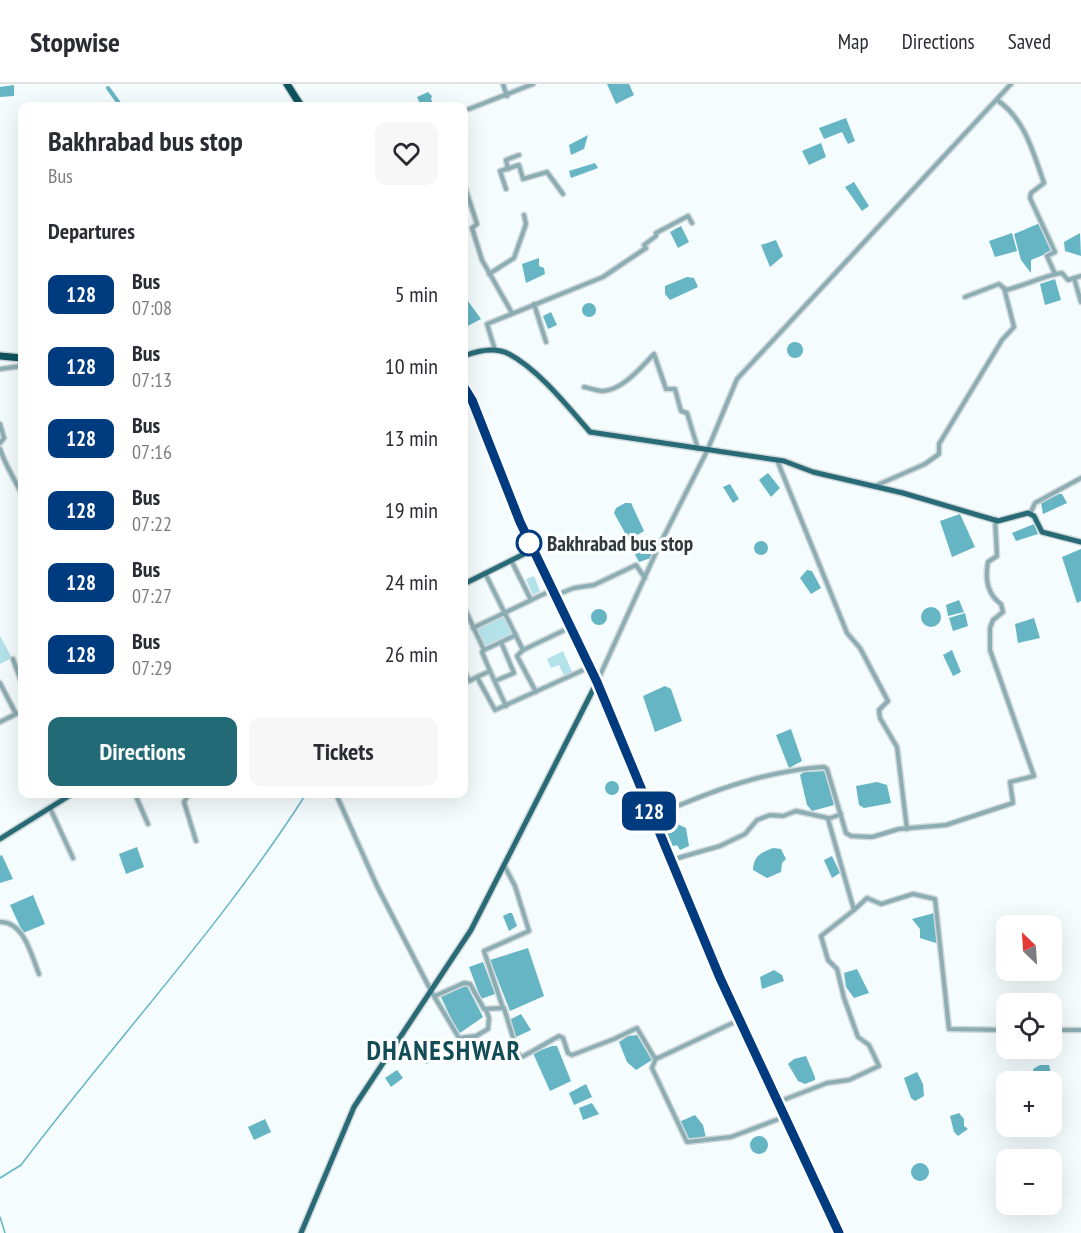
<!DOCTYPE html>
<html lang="en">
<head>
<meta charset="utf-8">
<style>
  :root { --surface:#fff; --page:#f7f7f7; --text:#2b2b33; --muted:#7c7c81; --line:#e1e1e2; --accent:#216a76 }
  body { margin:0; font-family:"PT Sans Narrow",sans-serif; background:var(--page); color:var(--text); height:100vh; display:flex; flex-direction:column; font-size:22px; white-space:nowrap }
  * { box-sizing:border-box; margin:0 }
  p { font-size:20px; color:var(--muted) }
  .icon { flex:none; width:33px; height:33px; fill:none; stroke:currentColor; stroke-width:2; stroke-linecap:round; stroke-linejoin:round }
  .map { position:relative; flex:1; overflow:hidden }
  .panel { position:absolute; left:18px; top:18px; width:450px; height:696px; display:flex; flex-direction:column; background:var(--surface); border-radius:12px; box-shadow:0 6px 24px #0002 }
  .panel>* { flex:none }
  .badge { padding:0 12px; border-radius:9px; font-size:21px; line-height:39px }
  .needle { width:39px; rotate:335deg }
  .fabs { position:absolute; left:996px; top:831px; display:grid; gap:12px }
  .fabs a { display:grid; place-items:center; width:66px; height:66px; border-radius:12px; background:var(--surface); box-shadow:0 6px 24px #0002; font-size:30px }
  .map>.badge { position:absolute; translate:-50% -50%; box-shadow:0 0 0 3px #fff }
  h2 { padding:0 30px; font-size:22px; line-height:54px }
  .round { display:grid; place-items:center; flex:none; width:63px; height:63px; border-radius:12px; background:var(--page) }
  .summary { display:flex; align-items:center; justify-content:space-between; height:102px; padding:0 30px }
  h1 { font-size:28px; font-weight:600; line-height:45px }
  .primary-button { display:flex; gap:12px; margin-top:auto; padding:12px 30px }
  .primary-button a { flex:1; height:69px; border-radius:12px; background:var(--accent); color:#fff; font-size:24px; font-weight:600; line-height:69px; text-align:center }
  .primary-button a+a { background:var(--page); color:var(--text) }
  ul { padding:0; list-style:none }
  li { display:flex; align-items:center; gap:18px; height:72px; padding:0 30px }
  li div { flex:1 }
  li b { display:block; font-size:22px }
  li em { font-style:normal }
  li .badge { min-width:66px; font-weight:700; text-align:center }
  header { display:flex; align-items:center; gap:36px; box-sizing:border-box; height:84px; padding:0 30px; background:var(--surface); border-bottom:2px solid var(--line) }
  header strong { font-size:28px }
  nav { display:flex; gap:33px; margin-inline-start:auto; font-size:21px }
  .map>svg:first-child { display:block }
  .green { fill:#b3e2eb }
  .water { fill:#65b5c4 }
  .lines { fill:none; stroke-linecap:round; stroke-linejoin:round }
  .stream { stroke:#65b5c4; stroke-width:1.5 }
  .canal { stroke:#65b5c4; stroke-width:4 }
  .minor-casing { stroke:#d1d9db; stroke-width:7 }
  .major-casing { stroke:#d1d9db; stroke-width:8 }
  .highway-casing { stroke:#d1d9db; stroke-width:10 }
  .minor { stroke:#8cadb3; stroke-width:4 }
  .major { stroke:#286b77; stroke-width:5 }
  .highway { stroke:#0e525d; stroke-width:7 }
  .line-casing { stroke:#fff; stroke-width:14 }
  .line { stroke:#003b80; stroke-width:9 }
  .stop-dot { fill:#fff; stroke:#003b80; stroke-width:3 }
  .labels { text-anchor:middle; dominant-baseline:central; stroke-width:6; stroke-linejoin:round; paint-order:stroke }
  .stop-label { font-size:21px; font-weight:bold; fill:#30393b; stroke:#fff; text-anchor:start }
  .district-label { font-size:27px; font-weight:bold; letter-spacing:1.5px; fill:#124d57; stroke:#fff }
</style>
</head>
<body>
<header>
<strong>Stopwise</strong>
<nav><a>Map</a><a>Directions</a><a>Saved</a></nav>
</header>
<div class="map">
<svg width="1081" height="1149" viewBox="0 0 1081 1149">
  <rect width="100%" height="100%" fill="#f4fcfe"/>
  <g class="green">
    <polygon points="534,492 540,507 533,511 526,495"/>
    <polygon points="503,532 512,550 484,563 476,545"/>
    <polygon points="0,552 12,574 0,580"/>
    <polygon points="563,567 572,588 564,592 559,581 551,584 547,575"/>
  </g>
  <g class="water">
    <polygon points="607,0 629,0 634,11 616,20"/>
    <polygon points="14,1 14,12 0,13 0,3"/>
    <polygon points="428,8 432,12 431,15 434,22 421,22 417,13"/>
    <polygon points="846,34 855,57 848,60 842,48 824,55 819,44"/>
    <polygon points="588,51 584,65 571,71 569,61"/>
    <polygon points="821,59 826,73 809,81 802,67"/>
    <polygon points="595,79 598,84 571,94 569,87"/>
    <polygon points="854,98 869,122 862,127 845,103"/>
    <polygon points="1040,139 1053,167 1031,176 1031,189 1021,176 1014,150"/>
    <polygon points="681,142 689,158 678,164 670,148"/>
    <polygon points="1012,149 1017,167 995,173 989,157"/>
    <polygon points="1080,149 1081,172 1065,167 1064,158"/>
    <polygon points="776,156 783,172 770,183 761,161"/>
    <polygon points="539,174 539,182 544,184 545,190 526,199 522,180"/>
    <polygon points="687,193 694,194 698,203 670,216 665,210 665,202"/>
    <polygon points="1055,195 1061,216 1045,221 1040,200"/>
    <polygon points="468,217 481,235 464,244 466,254 464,254 464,219"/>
    <circle cx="589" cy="226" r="7"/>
    <polygon points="551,228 557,241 548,245 543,232"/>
    <circle cx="795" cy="266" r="8"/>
    <polygon points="768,389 780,404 771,413 759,396"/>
    <polygon points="730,400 739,415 733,419 723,403"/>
    <polygon points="1059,410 1062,410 1067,419 1043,430 1041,419"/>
    <polygon points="625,419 631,419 644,447 629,456 614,429 616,424"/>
    <polygon points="960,430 975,463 952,473 940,437"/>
    <polygon points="1034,440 1038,450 1016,457 1012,449"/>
    <polygon points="650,456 656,464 651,474 639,478 632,465"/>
    <circle cx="761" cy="464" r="7"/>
    <polygon points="1081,465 1081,517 1077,519 1062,473"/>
    <polygon points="807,486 812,487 821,504 811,510 800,494"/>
    <polygon points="959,516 964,528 948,532 946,521"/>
    <circle cx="931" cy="533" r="10"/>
    <circle cx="599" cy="533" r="8"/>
    <polygon points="965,529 968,542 953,547 949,534"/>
    <polygon points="1034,534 1040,554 1018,559 1015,540"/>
    <polygon points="952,566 961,588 953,592 943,571"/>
    <polygon points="665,602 671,605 682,637 655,648 643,612"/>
    <polygon points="791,645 802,677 789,684 776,651"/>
    <polygon points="825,687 834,721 812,727 807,721 800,691 804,688"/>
    <circle cx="612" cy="704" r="7"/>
    <polygon points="877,698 887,701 891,719 864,724 859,721 856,702"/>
    <polygon points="673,738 686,744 689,762 680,766 677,761 670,763 663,743"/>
    <polygon points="137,763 144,783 126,790 119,770"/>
    <path d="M773 764 781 765 786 775 782 779 781 788 767 794 753 786C754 772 760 769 773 764Z"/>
    <polygon points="2,771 13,795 0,799 0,772"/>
    <polygon points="832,772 840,789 832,794 824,776"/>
    <polygon points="33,811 45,840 23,849 10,821"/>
    <polygon points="509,829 512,829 517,842 509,847 503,832"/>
    <polygon points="934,829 938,858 936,859 920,854 920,845 912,835"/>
    <polygon points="528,864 544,912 510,927 490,876"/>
    <polygon points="483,878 495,910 481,915 469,883"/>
    <polygon points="857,885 869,909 854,914 846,903 844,889"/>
    <polygon points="774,886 782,891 784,897 762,905 760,893"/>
    <polygon points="466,900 483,933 460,949 457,947 440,911"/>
    <polygon points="521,930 531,946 516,953 509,936"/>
    <polygon points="637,951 652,976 636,986 627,978 619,958 628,952"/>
    <polygon points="434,958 440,974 426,980 419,963"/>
    <polygon points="552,962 557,962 571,997 550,1007 533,969"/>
    <polygon points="806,972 815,993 815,996 805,1000 798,997 788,980 794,975"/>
    <polygon points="1040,981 1049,981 1053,998 1052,1001 1052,998 1035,997 1033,985"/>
    <polygon points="397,986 403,994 391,1003 385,994"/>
    <polygon points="917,988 923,1000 924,1012 915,1017 911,1014 904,994"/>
    <polygon points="586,1000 592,1013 574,1021 569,1009"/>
    <polygon points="592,1019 599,1030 583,1036 579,1024"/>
    <polygon points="959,1029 964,1035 964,1042 968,1045 958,1052 954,1048 950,1032"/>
    <polygon points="695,1031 703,1041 706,1054 690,1056 679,1038"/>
    <polygon points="265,1035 271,1048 254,1056 248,1043"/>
    <circle cx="759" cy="1061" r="9"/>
    <circle cx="920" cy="1088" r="9"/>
  </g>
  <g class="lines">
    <g class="stream">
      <path d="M0 1094 21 1081C115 956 222 842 306 710"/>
      <polyline points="0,1133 5,1149"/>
    </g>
    <polyline class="canal" points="108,4 121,22"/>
    <defs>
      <g id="minor">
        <polyline points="503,0 507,12"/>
        <path d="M997 16C1025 35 1033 68 1044 99L1031 109 1030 114 1055 168 1047 172 1055 190"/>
        <polyline points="464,27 533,0"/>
        <polyline points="508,85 506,76 519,71"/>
        <polyline points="464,100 477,140 472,144 482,176 512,229"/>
        <polyline points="506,105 500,87 519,81 523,95 547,88 563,110"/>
        <polyline points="489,190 514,174 526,140 524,131"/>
        <polyline points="1074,194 1081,218"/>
        <path d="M965 213 999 200 1006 206C1020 203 1052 189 1062 189L1068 196 1081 192"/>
        <polyline points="534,220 546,258"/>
        <polyline points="495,266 487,240 603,193 646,164 644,161 656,152 656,149 688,132 692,139"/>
        <polyline points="0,285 22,282"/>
        <path d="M584 303C590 304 597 307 603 307 623 306 641 283 654 270L666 305H675L681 327 687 329 698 365"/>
        <polyline points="0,340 4,354 0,359"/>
        <path d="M0 365C6 383 15 395 22 411"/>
        <polyline points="777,376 847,549 860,564 888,617 879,626 880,634 897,663 907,745"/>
        <polyline points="875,402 925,380 939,370 939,360 1002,256 1014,243 1004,204"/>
        <polyline points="1030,430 1035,419 1081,394"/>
        <polyline points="511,476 531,516"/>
        <polyline points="485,489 523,566 571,543"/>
        <polyline points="556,511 574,504 594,501 636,481 645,494"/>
        <polyline points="464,523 484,566 516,551"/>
        <polyline points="473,544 552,506"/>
        <polyline points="484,566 482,568 490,587 477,593 495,626 590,583"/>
        <polyline points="523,566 517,572 536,608"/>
        <polyline points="13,575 22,600"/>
        <polyline points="464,585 469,597 477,593"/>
        <polyline points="490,587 506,622"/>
        <polyline points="495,597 514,589 501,558"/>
        <polyline points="597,598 658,464 707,367 737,295 1011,0"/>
        <polyline points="0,599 16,630"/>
        <polyline points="0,638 22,627"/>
        <polyline points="135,710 148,740"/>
        <polyline points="189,710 184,718 196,757"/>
        <polyline points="336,710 377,802 431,907 459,954 476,952 488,945 489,934 486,926"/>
        <polyline points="50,724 73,774"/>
        <path d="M654 732C709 708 763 687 824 683L827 685 846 749 851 752 872 753 899 745 946 741 1013 719 1010 698 1034 692 990 566V544L993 536 1003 528 1001 520C987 510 985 494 988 478L997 472 995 435"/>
        <polyline points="671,776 720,762 745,750 757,736 770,731 783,732 796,727 828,734"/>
        <polyline points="854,826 867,814 881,820 913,810 935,815 949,945 1006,946"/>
        <path d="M0 838C24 837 32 873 39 890"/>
        <polyline points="435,912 464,899 470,900 484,925 504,924 518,970 522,973 559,952 563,954 568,969 572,971 614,955 637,944 654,973 658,974 739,936"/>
        <polyline points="503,924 484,867 529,847 515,802 505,783"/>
        <polyline points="1052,946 1081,946"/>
        <polyline points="656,974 652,984 687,1058 731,1053 784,1033"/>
        <polyline points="778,1018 827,999 849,996 879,982 869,961 858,953 844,914 837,885 828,876 821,852 854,826 828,735 841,730"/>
      </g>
      <g id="major">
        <path d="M464 272C477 267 495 263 509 270 539 286 568 323 590 348L784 377 813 388 903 409 998 437 1028 429 1034 432 1042 448 1081 458"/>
        <polyline points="464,500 532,466"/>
        <polyline points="0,755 72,710"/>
        <polyline points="301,1149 354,1023 471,846 597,598"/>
      </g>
      <g id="highway">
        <polyline points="287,0 301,22"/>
        <polyline points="0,272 22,274"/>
        <polyline points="464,303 472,316 520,438 597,598 720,894 839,1149"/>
      </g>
    </defs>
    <use href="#minor" class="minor-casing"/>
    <use href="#major" class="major-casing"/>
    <use href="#highway" class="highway-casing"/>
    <use href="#minor" class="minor"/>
    <use href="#major" class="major"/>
    <use href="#highway" class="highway"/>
  </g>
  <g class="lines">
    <defs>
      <polyline id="line" points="464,303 472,316 520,438 597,598 720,894 839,1149"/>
    </defs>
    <use href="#line" class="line-casing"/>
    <use href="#line" class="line"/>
  </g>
  <circle class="stop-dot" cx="529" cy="459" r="12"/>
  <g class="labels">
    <g class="stop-label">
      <text x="547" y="459">Bakhrabad bus stop</text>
    </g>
    <g class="district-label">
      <text x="444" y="966">DHANESHWAR</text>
    </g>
  </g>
</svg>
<div class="fabs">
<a><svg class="needle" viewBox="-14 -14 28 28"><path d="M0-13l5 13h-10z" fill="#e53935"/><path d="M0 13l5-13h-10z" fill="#7c7c81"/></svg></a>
<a><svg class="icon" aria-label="locate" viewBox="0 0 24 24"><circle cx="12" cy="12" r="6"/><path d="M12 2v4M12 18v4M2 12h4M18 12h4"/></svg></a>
<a>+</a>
<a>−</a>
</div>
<b class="badge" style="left:649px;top:727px;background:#003b80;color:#fff">128</b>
<section class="panel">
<div class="summary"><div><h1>Bakhrabad bus stop</h1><p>Bus</p></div><a class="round"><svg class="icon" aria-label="heart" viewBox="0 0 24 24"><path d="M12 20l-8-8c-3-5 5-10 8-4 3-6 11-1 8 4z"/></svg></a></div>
<h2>Departures</h2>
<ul>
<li><span class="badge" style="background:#003b80;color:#fff">128</span><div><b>Bus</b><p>07:08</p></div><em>5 min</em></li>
<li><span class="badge" style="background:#003b80;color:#fff">128</span><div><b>Bus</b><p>07:13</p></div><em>10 min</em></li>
<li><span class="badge" style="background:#003b80;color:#fff">128</span><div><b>Bus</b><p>07:16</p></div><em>13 min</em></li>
<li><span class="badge" style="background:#003b80;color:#fff">128</span><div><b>Bus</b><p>07:22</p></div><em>19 min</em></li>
<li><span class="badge" style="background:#003b80;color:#fff">128</span><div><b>Bus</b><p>07:27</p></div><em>24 min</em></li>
<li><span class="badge" style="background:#003b80;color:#fff">128</span><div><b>Bus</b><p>07:29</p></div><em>26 min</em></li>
</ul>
<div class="primary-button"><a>Directions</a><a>Tickets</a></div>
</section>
</div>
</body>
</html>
